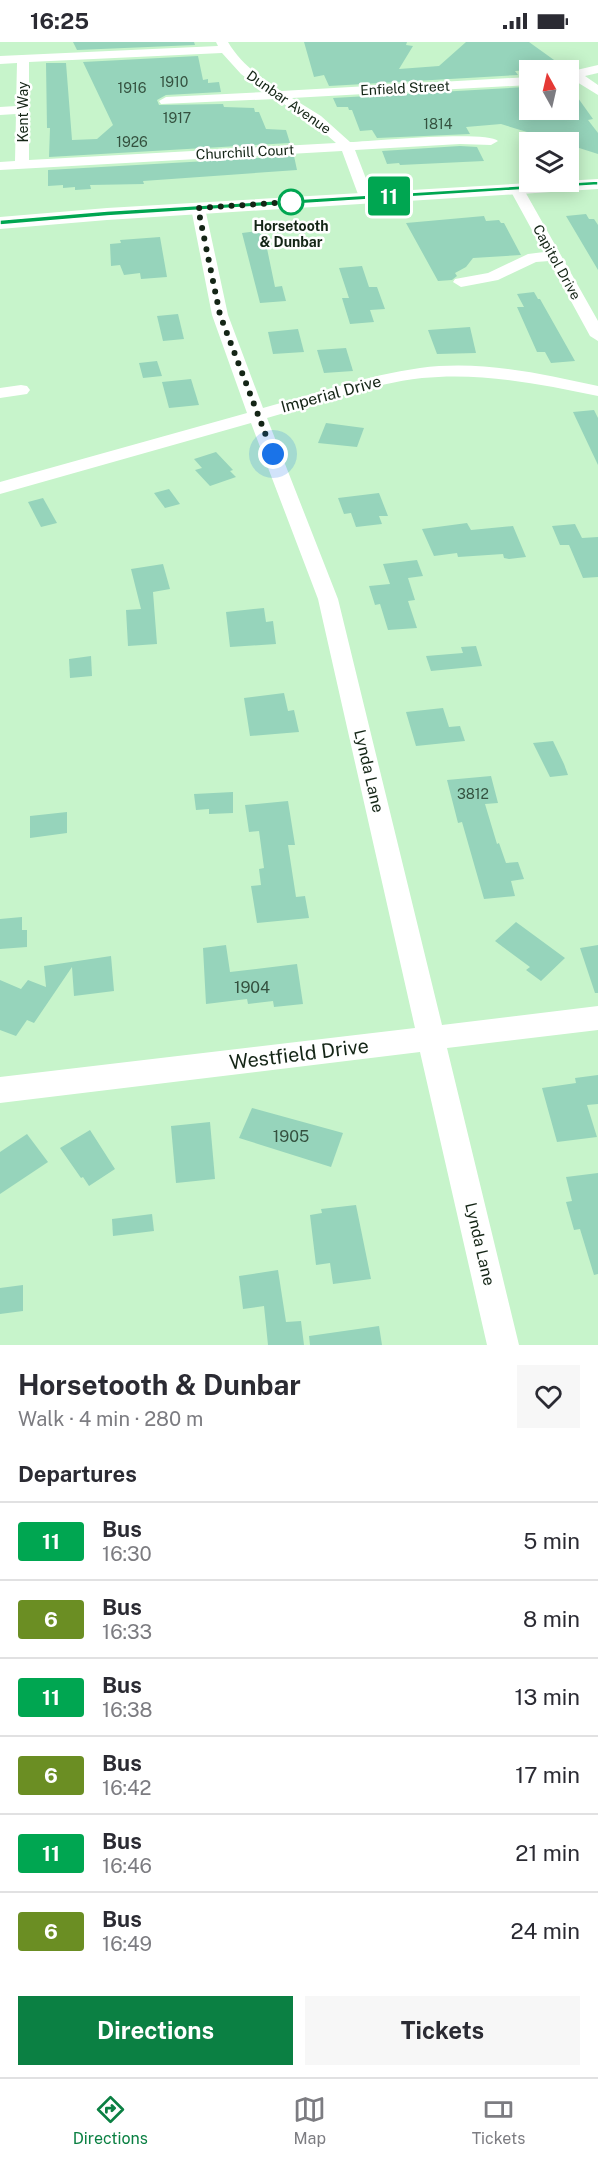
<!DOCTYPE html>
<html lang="en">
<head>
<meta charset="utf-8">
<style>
  :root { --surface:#fff; --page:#f7f7f7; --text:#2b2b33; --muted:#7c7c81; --line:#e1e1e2; --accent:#0b8043 }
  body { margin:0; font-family:"Public Sans",sans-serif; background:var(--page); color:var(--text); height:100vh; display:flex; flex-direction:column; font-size:22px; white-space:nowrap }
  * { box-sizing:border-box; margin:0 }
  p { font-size:20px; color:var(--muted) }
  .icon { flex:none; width:33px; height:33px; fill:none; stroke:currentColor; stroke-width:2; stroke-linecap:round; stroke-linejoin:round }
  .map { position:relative; height:1303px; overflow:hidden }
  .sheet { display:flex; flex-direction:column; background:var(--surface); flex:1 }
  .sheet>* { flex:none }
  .badge { padding:0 12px; border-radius:4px; font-size:21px; line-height:39px }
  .needle { width:39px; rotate:352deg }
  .fabs { position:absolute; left:519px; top:18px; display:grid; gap:12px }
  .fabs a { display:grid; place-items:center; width:60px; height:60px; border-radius:0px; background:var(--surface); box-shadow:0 3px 15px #0003; font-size:30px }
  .you { position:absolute; width:30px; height:30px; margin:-15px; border:4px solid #fff; border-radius:50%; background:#1a73e8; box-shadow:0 0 0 9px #1a73e833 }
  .map>.badge { position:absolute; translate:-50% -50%; box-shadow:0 0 0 3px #fff }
  h2 { padding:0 18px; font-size:22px; line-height:54px }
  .round { display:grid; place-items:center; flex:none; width:63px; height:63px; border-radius:0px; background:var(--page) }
  .overview { display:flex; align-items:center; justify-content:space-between; height:102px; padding:0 18px }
  h1 { font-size:28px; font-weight:700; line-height:45px }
  .primary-button { display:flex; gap:12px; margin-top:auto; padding:12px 18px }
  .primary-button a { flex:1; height:69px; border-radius:0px; background:var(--accent); color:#fff; font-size:24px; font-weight:700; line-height:69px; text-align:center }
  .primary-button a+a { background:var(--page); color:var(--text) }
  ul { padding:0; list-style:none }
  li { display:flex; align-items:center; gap:18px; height:78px; padding:0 18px; border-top:2px solid var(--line) }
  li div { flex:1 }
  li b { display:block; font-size:22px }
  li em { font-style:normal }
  li .badge { min-width:66px; font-weight:700; text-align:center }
  .status { display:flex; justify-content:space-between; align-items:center; height:42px; padding:0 30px; background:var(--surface); direction:ltr }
  .status svg { height:16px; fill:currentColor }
  .tabs { display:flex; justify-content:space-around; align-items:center; height:84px; border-top:2px solid var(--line); background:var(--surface); font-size:16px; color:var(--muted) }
  .tabs a { display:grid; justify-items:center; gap:3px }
  .tabs .on { color:var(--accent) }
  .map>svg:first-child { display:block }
  .building { fill:#96d4bb }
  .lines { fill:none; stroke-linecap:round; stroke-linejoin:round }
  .minor { fill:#fff; fill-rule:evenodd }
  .major { fill:#fff; fill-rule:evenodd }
  .line { fill:#00a651; stroke:#fff; stroke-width:1.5 }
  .walk { stroke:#142516; stroke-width:6; stroke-dasharray:0 10.8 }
  .stop-dot { fill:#fff; stroke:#00a651; stroke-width:3 }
  .labels { text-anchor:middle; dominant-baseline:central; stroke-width:5; stroke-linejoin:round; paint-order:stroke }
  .number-label { font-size:14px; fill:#34513f }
  .far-street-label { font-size:14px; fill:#142516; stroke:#fff }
  .far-stop-label { font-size:14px; font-weight:bold; fill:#142516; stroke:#fff }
  .street-label { font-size:16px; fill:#142516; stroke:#fff }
  .near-number-label { font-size:16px; fill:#34513f }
  .near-street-label { font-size:20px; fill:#142516; stroke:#fff }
</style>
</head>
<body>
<div class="status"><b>16:25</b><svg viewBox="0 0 49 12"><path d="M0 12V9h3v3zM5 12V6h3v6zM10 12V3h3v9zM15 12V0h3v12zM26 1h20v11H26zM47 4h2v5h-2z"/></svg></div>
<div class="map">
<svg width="598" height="1303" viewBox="0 0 598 1303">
  <rect width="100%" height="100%" fill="#c7f4cb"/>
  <g class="building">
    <polygon points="73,0 194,0 195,3 77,8"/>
    <polygon points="304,0 407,0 406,3 413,4 399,27 439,24 466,0 529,0 561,23 549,24 552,26 515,29 518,33 329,44 324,33 314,35"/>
    <polygon points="198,14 203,38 208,37 208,41 219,40 221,50 166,53 157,58 159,63 223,62 224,65 254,66 255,70 259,70 266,87 286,88 290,101 49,115 50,86 47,86 46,21 66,21 72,98 97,97 113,83 83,20"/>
    <polygon points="568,42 593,77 588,78 598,91 598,112 576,105 573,100 560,100 501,82 466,85 470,92 377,96 372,88 360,89 352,68 349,68 348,65 337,65 333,56 526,45 530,51 530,75 568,73"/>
    <polygon points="460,104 477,105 484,119 400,123 399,121 387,122 382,109"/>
    <polygon points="294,114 297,128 143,139 144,142 90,143 91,147 75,148 75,145 63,146 63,143 48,144 48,128"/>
    <polygon points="586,172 589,177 594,177 598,183 598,228 566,174"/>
    <polygon points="484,174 486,179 499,178 501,181 504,181 521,213 473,216 466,225 455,231 457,234 452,238 438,239 406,181"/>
    <polygon points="259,189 260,192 264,192 275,245 282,244 286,259 260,261 242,191"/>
    <polygon points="160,195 167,235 141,237 140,231 124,233 120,223 111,224 110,202 121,201 120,198"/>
    <polygon points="362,224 369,245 377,245 385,267 370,268 374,280 350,282 342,256 349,256 339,226"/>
    <polygon points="534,250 538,257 540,257 575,319 551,321 545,310 537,310 517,265 524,265 517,252"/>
    <polygon points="178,272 184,297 163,299 157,274"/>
    <polygon points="470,285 476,311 437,312 428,288"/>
    <polygon points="298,287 304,310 273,312 268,290"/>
    <polygon points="346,306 353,329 324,331 317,308"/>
    <polygon points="157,319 162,334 143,336 139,321"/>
    <polygon points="191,337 199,363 169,366 162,340"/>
    <polygon points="594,368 598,376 598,423 573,370"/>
    <polygon points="326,381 364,386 357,405 318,401"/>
    <polygon points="216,410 233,428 230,429 236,435 210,444 195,428 202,426 194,417"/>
    <polygon points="169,447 180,462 165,466 154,451"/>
    <polygon points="379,451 388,474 379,474 382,482 356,485 351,471 344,472 338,456"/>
    <polygon points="43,456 57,481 41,485 28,460"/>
    <polygon points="467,481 471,488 513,484 526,515 509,517 504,516 503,512 458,515 457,511 434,514 422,487"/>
    <polygon points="575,482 582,496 598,495 598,535 583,536 569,503 560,503 552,484"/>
    <polygon points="417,518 423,534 408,536 415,558 408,559 417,586 388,588 380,562 375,563 369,544 390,542 383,522"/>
    <polygon points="163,522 170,547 153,550 157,602 128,604 126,568 141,567 131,527"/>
    <polygon points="264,566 266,580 273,579 276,602 230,605 226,570"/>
    <polygon points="476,604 482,624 431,629 426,614 463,611 461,605"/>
    <polygon points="91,614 92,634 70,636 69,617"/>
    <polygon points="284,651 288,669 294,668 299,690 250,694 244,656"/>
    <polygon points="443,666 449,685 460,684 465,699 416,704 406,670"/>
    <polygon points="553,699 564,722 568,733 550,735 533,701"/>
    <polygon points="491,734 498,761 485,762 497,802 499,801 506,821 518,820 524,837 511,839 515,854 484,857 462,780 458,781 447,738"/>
    <polygon points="233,750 233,771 209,772 209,767 196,768 194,752"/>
    <polygon points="288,759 295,803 288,803 296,855 305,854 309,876 257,881 251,844 261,843 259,827 264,826 259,789 249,790 245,763"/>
    <polygon points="67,770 67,791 30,796 30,774"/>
    <polygon points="22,875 22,888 27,888 27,905 0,907 0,877"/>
    <polygon points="516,880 565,916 541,939 526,928 530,925 495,899"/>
    <polygon points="226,903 230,930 297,922 303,962 274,965 273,959 248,962 247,957 206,962 203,906"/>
    <polygon points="598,903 598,951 595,951 580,906"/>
    <polygon points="111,914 114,949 74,954 72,925 34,981 27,978 16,994 0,988 0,938 21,947 28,938 46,945 44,924"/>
    <polygon points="598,1033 598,1062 587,1063 597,1095 557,1100 542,1046 576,1041 575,1036"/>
    <polygon points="252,1066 343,1091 331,1125 239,1096"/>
    <polygon points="210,1080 215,1137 176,1141 171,1084"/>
    <polygon points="90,1088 115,1127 89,1144 83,1135 81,1136 60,1106"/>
    <polygon points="27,1092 48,1120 0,1152 0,1110"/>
    <polygon points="598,1131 598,1232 594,1233 580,1187 574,1188 566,1160 572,1159 566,1135"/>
    <polygon points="356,1163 371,1237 333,1242 330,1221 316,1223 310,1173 322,1171 321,1167"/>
    <polygon points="152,1172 154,1189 113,1194 112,1177"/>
    <polygon points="278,1228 286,1280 301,1279 304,1303 268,1303 264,1264 243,1267 239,1234"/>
    <polygon points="23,1243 23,1269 0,1272 0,1246"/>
    <polygon points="379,1284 382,1303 310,1303 309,1294"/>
  </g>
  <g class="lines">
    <g class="minor">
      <path d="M216 0H228C241 22 260 35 281 49L530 35V43L292 56 321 74 350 100C372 99 487 88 498 99L491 103 460 102 355 108 373 155 366 159 359 155 342 109 0 128V120L15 119 16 72 0 73V65L16 64 17 21 0 22V14L218 4ZM222 11 241 32 265 50 166 55 159 59 161 62 276 57 312 80 336 101 29 118V20Z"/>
      <polygon points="598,23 598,31 585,34 598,43 598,53 572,37 568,38 568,30"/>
      <polygon points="516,142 523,146 598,279 598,299 590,294 549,219 536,220 498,238 461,245 453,240 455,237 488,231 528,212 544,210 509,146"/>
      <path d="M198 162 205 166 228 273 263 366C315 352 367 333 420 326 480 318 539 331 598 344V354C540 342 482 330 422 336 370 342 318 362 267 376L338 557 442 983 598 964V988L447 1006 519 1303H487L420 1010 0 1061V1035L415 986 318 557 251 381 0 452V440L247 371 212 273 191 166Z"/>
      <polygon points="21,343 27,344 30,348 27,352 0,356 0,346"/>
    </g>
    <polygon class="major" points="598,137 598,147 107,178 0,187 0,175 107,166"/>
  </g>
  <polygon class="line" points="598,139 598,143 107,174 0,183 0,178 107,169"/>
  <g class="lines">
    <polyline class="walk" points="273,412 220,273 198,166 291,160"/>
  </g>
  <circle class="stop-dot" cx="291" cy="160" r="12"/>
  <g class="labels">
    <g class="number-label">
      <text x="174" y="40">1910</text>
      <text x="132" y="46">1916</text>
      <text x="177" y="76">1917</text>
      <text x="438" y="82">1814</text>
      <text x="132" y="100">1926</text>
      <text x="473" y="752">3812</text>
    </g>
    <g class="far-street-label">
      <text transform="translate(405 46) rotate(-3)">Enfield Street</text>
      <text transform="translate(289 60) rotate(35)">Dunbar Avenue</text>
      <text transform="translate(23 70) rotate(-90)">Kent Way</text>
      <text transform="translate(245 110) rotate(-3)">Churchill Court</text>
      <text transform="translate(557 220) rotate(61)">Capitol Drive</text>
    </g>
    <g class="far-stop-label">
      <text x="291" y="184">Horsetooth<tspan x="291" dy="16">&amp; Dunbar</tspan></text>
    </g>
    <g class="street-label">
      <text transform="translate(331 352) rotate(-15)">Imperial Drive</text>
      <text transform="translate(369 729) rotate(77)">Lynda Lane</text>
      <text transform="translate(480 1202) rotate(77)">Lynda Lane</text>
    </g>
    <g class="near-number-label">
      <text x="252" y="945">1904</text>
      <text x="291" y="1094">1905</text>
    </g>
    <g class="near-street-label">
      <text transform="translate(299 1012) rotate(-7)">Westfield Drive</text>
    </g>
  </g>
</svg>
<div class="fabs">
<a><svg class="needle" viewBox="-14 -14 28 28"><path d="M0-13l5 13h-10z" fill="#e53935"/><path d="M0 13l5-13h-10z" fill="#7c7c81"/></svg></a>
<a><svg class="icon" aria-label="layers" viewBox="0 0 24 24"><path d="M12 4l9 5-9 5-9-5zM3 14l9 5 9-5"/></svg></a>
</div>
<div class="you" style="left:273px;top:412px"></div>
<b class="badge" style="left:389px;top:154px;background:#00a651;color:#fff">11</b>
</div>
<section class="sheet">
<div class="overview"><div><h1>Horsetooth &amp; Dunbar</h1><p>Walk · 4 min · 280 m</p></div><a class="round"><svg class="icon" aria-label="heart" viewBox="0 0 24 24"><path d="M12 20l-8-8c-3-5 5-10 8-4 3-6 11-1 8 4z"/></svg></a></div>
<h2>Departures</h2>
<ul>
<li><span class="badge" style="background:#00a651;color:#fff">11</span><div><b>Bus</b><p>16:30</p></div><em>5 min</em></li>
<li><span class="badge" style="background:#6b8e23;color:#fff">6</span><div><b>Bus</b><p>16:33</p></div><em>8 min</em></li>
<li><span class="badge" style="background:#00a651;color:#fff">11</span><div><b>Bus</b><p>16:38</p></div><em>13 min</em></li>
<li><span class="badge" style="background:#6b8e23;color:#fff">6</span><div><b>Bus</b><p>16:42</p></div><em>17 min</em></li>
<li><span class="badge" style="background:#00a651;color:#fff">11</span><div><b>Bus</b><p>16:46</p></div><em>21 min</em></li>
<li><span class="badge" style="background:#6b8e23;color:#fff">6</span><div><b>Bus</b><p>16:49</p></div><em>24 min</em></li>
</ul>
<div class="primary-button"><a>Directions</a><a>Tickets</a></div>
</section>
<nav class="tabs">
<a class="on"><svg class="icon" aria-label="directions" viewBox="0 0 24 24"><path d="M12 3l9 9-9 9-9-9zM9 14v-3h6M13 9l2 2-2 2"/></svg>Directions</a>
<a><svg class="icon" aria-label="map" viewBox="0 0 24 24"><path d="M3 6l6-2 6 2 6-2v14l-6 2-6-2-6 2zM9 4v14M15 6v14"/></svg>Map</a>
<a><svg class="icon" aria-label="tickets" viewBox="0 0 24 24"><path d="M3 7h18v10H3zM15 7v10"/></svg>Tickets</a>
</nav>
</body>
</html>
